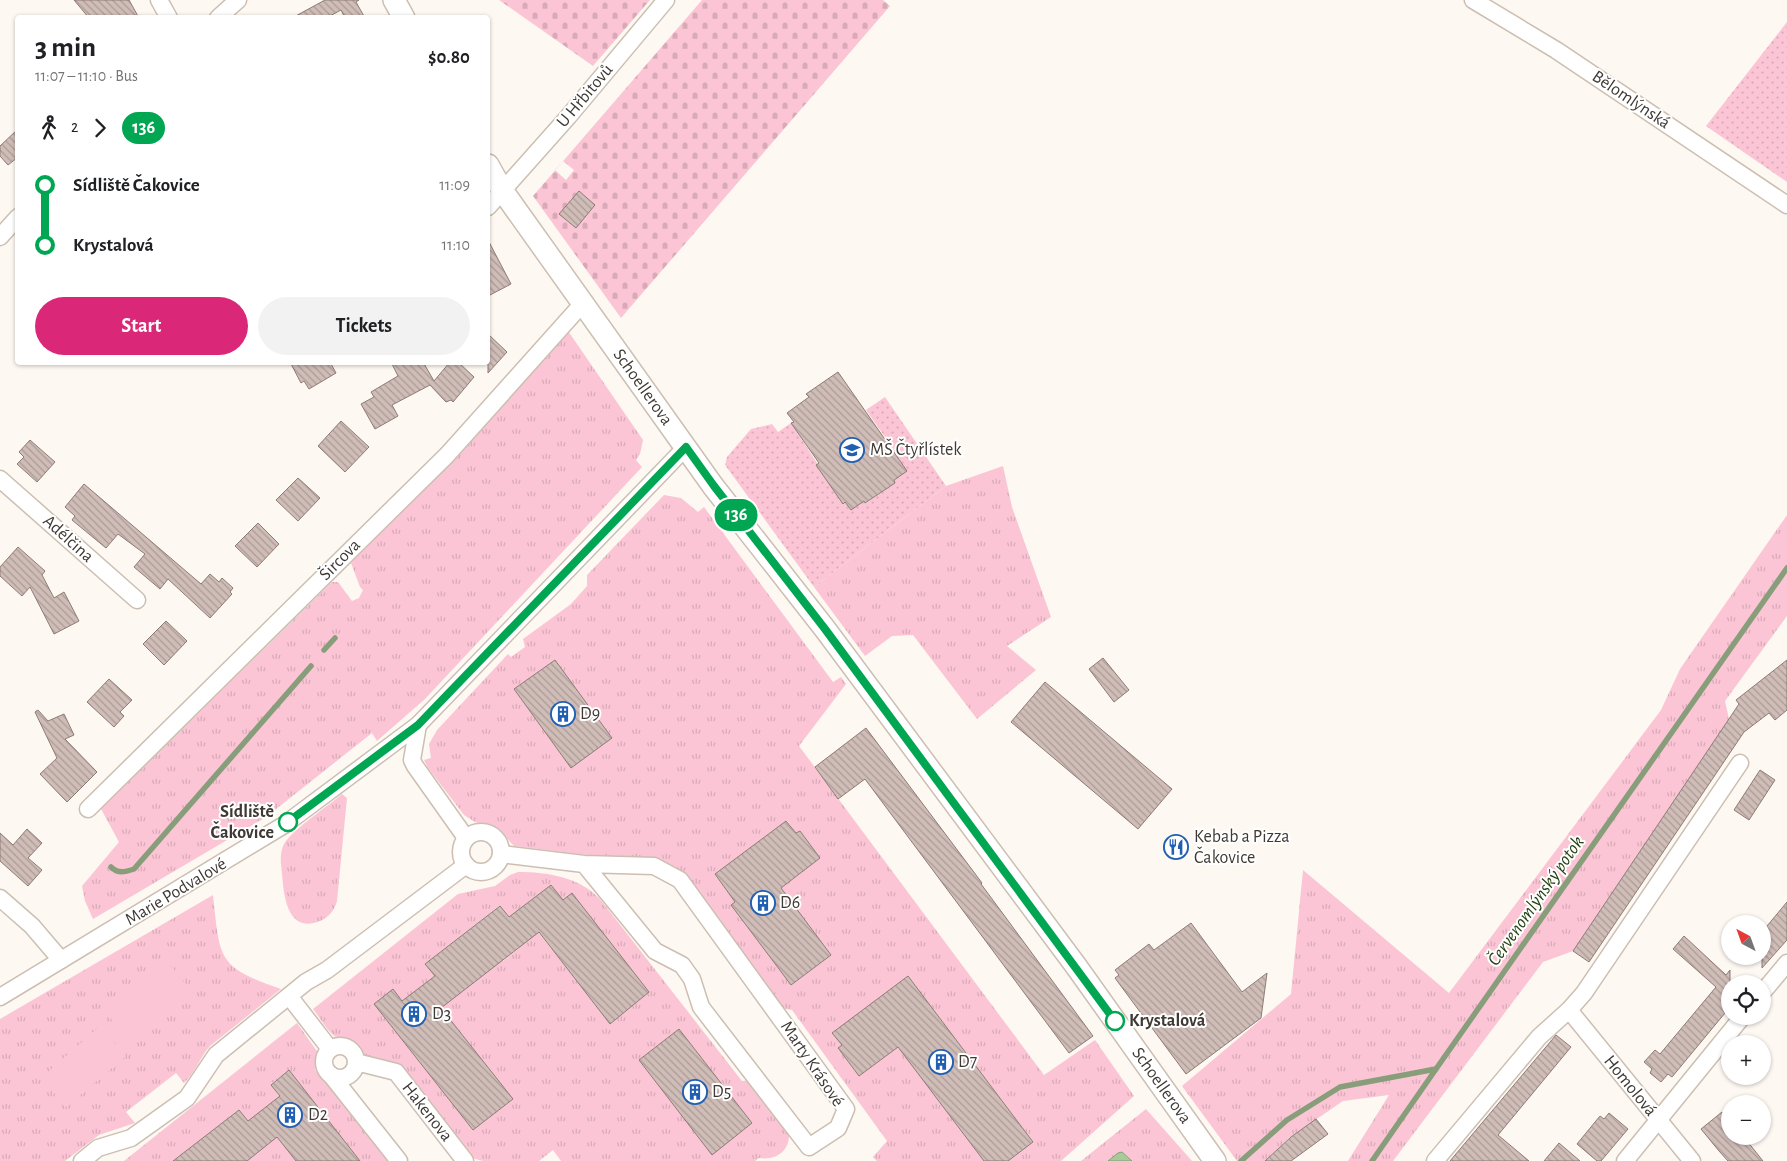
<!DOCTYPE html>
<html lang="en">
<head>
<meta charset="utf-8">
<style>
  :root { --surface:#fff; --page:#f2f2f2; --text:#202124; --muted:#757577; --accent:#db2777 }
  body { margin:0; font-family:"Alegreya Sans",sans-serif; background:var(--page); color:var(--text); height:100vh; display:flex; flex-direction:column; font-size:19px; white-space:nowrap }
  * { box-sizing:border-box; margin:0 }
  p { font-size:16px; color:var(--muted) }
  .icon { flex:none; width:28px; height:28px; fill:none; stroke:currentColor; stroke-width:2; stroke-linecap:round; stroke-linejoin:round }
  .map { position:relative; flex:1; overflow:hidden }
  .side { position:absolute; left:15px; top:15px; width:475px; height:350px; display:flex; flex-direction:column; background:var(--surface); border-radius:5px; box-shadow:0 1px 4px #0004 }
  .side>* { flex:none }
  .badge { padding:0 10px; border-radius:16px; font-size:18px; line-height:32px }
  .needle { width:32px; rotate:319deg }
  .controls { position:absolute; left:1721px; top:915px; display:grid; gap:10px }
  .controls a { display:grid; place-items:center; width:50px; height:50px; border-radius:50%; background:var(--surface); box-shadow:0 1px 4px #0004; font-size:25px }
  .map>.badge { position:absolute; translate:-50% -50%; box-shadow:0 0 0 2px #fff }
  .legs { display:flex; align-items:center; gap:8px; height:55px; padding:0 20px; font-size:16px }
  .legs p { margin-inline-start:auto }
  .overview { display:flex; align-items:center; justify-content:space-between; height:85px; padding:0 20px }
  h1 { font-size:28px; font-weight:600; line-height:38px }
  .cta { display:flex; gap:10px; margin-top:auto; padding:10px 20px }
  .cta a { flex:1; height:58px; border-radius:30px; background:var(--accent); color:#fff; font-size:20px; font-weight:600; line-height:58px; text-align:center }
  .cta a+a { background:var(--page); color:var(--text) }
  ul { padding:0 20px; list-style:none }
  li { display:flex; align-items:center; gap:18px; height:60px; font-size:19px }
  li i { display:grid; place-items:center; width:8px; height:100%; margin:0 6px; background:currentColor }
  li i::after { content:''; width:12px; height:12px; margin:-6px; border:4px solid; border-radius:50%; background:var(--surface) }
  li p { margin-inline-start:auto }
  li:first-child i { background:linear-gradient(#0000 50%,currentColor 0) }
  li:last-child i { background:linear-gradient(currentColor 50%,#0000 0) }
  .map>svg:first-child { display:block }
  .grass { fill:url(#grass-tufts); fill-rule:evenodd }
  .cemetery { fill:url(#cemetery-stones); fill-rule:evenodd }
  .garden { fill:url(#garden-dots) }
  .pitch { fill:#fbc5d5 }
  .water { fill:#a8ca99; stroke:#889e7b }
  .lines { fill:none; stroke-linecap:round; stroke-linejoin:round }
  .stream { stroke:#889e7b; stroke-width:5.5 }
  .building { fill:url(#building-back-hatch); stroke:#8d7b76 }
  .minor-casing { stroke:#ccbfb2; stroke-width:19 }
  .tertiary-casing { stroke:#ccbfb2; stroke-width:24 }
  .minor { stroke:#fff; stroke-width:16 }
  .tertiary { stroke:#fff; stroke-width:21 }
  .line-1-casing { stroke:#fff; stroke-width:11 }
  .line-1 { stroke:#00a651; stroke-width:8 }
  .stop-1-dot { fill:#fff; stroke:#00a651; stroke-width:2.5 }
  .labels { text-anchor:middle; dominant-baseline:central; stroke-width:4; stroke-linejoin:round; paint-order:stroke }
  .street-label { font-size:18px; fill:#3e3934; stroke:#fff }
  .poi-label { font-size:18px; fill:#3e3934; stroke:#fff; text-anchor:start }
  .stop-label { font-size:18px; font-weight:bold; fill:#3e3934; stroke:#fff; text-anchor:end }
  .water-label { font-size:19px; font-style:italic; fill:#234311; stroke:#fff }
</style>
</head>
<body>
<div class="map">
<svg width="1787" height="1161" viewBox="0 0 1787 1161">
  <defs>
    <pattern id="grass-tufts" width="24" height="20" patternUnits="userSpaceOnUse" patternTransform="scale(1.25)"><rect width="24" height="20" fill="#fbc5d5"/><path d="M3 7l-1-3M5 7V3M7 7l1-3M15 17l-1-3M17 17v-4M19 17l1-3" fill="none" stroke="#d8aab7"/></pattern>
    <pattern id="cemetery-stones" width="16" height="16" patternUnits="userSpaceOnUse" patternTransform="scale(1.25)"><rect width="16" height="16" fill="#fbc5d5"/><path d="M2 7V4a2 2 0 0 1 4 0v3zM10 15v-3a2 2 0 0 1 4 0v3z" fill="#d8aab7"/></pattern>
    <pattern id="garden-dots" width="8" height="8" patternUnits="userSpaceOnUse" patternTransform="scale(1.25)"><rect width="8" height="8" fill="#fbc5d5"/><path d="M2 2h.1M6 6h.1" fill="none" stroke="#d8aab7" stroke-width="1.8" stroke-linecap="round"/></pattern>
    <pattern id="building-back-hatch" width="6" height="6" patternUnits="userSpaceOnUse" patternTransform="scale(1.25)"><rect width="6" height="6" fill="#d0bdb8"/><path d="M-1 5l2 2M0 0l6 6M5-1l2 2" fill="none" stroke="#aa9b96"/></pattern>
  </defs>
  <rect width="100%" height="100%" fill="#fdf8f2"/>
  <g class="grass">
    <polygon points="566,328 643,440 640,454 636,460 642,467 425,699 377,741 372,733 266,817 93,919 85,901 82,886 119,842 101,809 332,582 338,582 352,601 359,598 363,590 360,587 351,563 462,452 553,349"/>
    <polygon points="1003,466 1012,507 1051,617 1007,646 1036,670 977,719 913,635 892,636 865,656 814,587 946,486"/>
    <path d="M664 495 681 498 698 512 704 507 833 682 841 677 846 684 799 746 1044 1075 1095 1040 1134 1096 1061 1161H1008L1033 1142 908 976 833 1033 842 1045 838 1049 859 1076 898 1047 984 1161H877L873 1157 887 1141 792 1010 781 1008 662 864 514 846 498 829 475 822 464 815 428 768 424 760 431 758 429 744 437 730 508 654 511 657 525 647 523 639 571 604 587 586V575ZM555 660 611 738 571 768 514 689ZM787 821 796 833 800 831 820 858 781 888 831 955 791 985 731 905 735 902 715 874Z"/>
    <polygon points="1787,515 1787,616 1725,701 1729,719 1573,951 1543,962 1393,1161 1348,1161 1389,1095 1343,1101 1289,1138 1265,1161 1237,1161 1182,1086 1291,994 1303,870 1449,993 1661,710 1680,669"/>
    <path d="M342 794 347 798 337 901C334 911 329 917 320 921 287 934 284 896 282 874 281 864 279 854 284 844 293 829 327 807 342 794Z"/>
    <path d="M518 872C548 872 579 877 600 899L742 1081 749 1080 789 1133C790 1151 776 1161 759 1158L755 1161H561L553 1150 539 1161H483L472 1158 401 1073 364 1056 353 1042C333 1044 324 1023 313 1009L458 894 495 886 510 875ZM551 885 563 900 572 893 649 992 610 1023 532 924 519 948 503 961 501 959 462 992 456 986 435 1000 513 1099 473 1130 374 1004 402 1001 435 976 425 964 499 906 509 917ZM679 1029 752 1123 712 1154 639 1060Z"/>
    <path d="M213 895C220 959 217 967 281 989L210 1046C200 1057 195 1073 184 1083L176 1073 126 1112 135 1123 99 1135 65 1161H0V1019Z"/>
    <polygon points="297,1023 319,1054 320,1060 315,1070 391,1161 360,1161 289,1070 271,1084 280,1097 248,1121 239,1110 173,1161 124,1161"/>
    <polygon points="1146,1109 1192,1161 1132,1161 1122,1152 1118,1153 1108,1161 1081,1161"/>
    <polygon points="271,1129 296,1161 247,1161"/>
  </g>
  <g class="cemetery">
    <polygon points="499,0 650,0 593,66"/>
    <path d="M702 0H883L890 6 621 318 533 196ZM563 161 574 170 566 180 555 170Z"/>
  </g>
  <g class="garden">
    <polygon points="1787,22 1787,182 1706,126"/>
    <polygon points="885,397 946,486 814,587 725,465 727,457 751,429 772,424 778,432 791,423 843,503 845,502 851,509 864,501 866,503 895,483 894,450 866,410"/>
  </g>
  <g class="pitch">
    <polygon points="170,965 192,992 130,1042 107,1014"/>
    <polygon points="100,1026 126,1056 66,1107 41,1078"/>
  </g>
  <polygon class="water" points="1122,1152 1132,1161 1108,1161 1118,1153"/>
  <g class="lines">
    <g class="stream">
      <polyline points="324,650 335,638"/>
      <path d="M111 867C118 874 125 872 134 869L311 666"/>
      <polyline points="1241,1161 1287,1120 1340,1087 1436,1069 1787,568"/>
      <polyline points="1372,1161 1436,1069"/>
    </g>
  </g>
  <g class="building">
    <polygon points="74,0 129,0 139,18 89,18"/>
    <polygon points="325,0 359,0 356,2 365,18 345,18 341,10 326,18 292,18"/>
    <polygon points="18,129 18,157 8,165 0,156 0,146"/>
    <polygon points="579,191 595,205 576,228 559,214"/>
    <polygon points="488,240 511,284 488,296"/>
    <polygon points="488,334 507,352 488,373"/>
    <polygon points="290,362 330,362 336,373 309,389 304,381 301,383"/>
    <polygon points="391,362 423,362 434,381 450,362 458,362 474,377 453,402 451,400 446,402 430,385 392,405 398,416 375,429 361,404 374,397 371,392 398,376"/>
    <polygon points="838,372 907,471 894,480 895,483 865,503 864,501 851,510 845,502 843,504 816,465 819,463 791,423 794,422 787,413 809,397 806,394"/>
    <polygon points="341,421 369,447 345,472 318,446"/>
    <polygon points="30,440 55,462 37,482 17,464 24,457 19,452"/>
    <polygon points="298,478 320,498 298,521 276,500"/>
    <polygon points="84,484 201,584 210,574 219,582 222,578 233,588 230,592 232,594 210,618 168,579 160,589 134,567 145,554 118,534 106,548 72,520 75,516 65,507"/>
    <polygon points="258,523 279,544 257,567 235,546"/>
    <polygon points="18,547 45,571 42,575 54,598 64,592 79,621 54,634 30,587 22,596 0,576 0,567"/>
    <polygon points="166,621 187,641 164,665 143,644"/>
    <polygon points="1103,658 1129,690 1114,702 1089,669"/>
    <polygon points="555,660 612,738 571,768 514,689"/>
    <polygon points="1787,660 1787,710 1775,720 1769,713 1744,732 1589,962 1573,951 1739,704 1736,700"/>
    <polygon points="109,679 132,700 120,712 124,716 114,727 87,702"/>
    <polygon points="1045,682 1172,789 1138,829 1011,722"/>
    <polygon points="38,710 48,721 64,714 74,735 65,739 97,772 67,802 40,774 57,758 35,712"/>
    <polygon points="866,728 982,883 981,884 1093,1036 1069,1053 865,779 838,799 815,767"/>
    <polygon points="1760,770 1775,780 1749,820 1734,810"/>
    <polygon points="786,821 796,833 800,831 820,858 781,888 831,955 791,985 731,905 735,902 715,874"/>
    <polygon points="27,829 42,843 28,858 42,870 28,886 0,861 0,833 13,845"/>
    <polygon points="551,885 563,900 572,893 649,992 610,1024 539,932 441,1008 513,1099 473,1130 374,1004 393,989 402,1001 435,976 425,964 500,906 509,917"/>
    <polygon points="1787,902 1787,940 1762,968 1762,932"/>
    <polygon points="1191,923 1242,992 1267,973 1261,1018 1186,1074 1115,978 1119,975 1115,970 1149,944 1154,950"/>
    <polygon points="1684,936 1726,975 1730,970 1730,1007 1672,1077 1668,1074 1661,1082 1650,1073 1652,1069 1644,1062 1655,1050 1660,1054 1716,987 1673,949"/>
    <polygon points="908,976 1033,1142 1008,1161 984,1161 898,1047 859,1076 838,1048 842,1045 832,1033"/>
    <polygon points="679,1029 752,1123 712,1155 639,1060"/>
    <polygon points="1556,1035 1571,1047 1498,1135 1529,1161 1450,1161"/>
    <polygon points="289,1070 360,1161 296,1161 277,1137 247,1161 173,1161 239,1110 248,1121 280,1096 271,1085"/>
    <polygon points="1722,1112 1730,1122 1730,1136 1743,1136 1763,1161 1728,1161 1719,1151 1701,1129"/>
    <polygon points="1609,1113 1628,1129 1601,1161 1597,1161 1577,1144 1600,1116 1604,1119"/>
    <polygon points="1316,1119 1328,1134 1291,1161 1265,1161 1291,1137"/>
    <polygon points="1559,1143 1580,1161 1544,1161"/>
  </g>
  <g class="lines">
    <defs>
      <g id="minor">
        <polyline points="159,0 169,18"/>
        <polyline points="1473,0 1556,50 1787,205"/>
        <polyline points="218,18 238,0"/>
        <polyline points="488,207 568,117 666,0"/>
        <polyline points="0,237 18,217"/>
        <polyline points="0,479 137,600"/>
        <polyline points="418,725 412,760 415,766 466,838"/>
        <polyline points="88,809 447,455 584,302"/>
        <circle cx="481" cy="852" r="20"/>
        <polyline points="501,854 584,864 654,866 680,880 846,1109 838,1128 809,1147 701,1007 692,979 682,965 655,951 584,864"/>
        <polyline points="0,898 32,926 61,960"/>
        <polyline points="1762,993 1787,963"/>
        <polyline points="289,996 330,1049"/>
        <polyline points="0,997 284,825 418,725 686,447"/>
        <polyline points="1569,1010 1692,1161"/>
        <circle cx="340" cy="1062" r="16"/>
        <polyline points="356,1062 396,1072 465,1161"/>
        <polyline points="331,1075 399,1161"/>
        <polyline points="82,1161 98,1148 131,1138 187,1098 216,1055 306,982 327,970 466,865"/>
        <polyline points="1435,1161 1539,1037 1569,1010 1584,993 1740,763"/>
        <polyline points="1625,1161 1743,1016"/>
      </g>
      <g id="tertiary">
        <polyline points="394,0 404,18"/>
        <path id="s1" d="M488 165 502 190 713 486 825 629 1076 966 1215 1161"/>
      </g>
    </defs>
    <use href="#minor" class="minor-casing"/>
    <use href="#tertiary" class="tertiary-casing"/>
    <use href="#minor" class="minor"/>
    <use href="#tertiary" class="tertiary"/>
  </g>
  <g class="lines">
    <defs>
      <polyline id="line-1" points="288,822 418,725 686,447 714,486 825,629 1115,1021"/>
    </defs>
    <use href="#line-1" class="line-1-casing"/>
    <use href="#line-1" class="line-1"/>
  </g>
  <defs>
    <symbol id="school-ring" viewBox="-11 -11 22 22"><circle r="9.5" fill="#fff" stroke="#215fb0" stroke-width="1.5"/><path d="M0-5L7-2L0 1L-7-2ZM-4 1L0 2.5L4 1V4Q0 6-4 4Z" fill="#215fb0"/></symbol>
    <symbol id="building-ring" viewBox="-11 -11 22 22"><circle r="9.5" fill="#fff" stroke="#215fb0" stroke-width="1.5"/><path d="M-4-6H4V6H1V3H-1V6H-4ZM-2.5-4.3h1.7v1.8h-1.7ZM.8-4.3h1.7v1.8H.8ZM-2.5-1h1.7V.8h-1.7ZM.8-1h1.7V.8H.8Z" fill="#215fb0"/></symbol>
    <symbol id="restaurant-ring" viewBox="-11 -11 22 22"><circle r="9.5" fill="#fff" stroke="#215fb0" stroke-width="1.5"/><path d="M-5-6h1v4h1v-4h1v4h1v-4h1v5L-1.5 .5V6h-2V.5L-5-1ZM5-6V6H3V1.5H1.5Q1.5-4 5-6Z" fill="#215fb0"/></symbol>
  </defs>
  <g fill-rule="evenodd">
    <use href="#school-ring" x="838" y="436" width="28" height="28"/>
    <use href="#building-ring" x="549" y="700" width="28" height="28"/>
    <use href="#restaurant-ring" x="1162" y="833" width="28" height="28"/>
    <use href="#building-ring" x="749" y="889" width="28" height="28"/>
    <use href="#building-ring" x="400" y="1000" width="28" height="28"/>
    <use href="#building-ring" x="927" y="1048" width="28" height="28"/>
    <use href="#building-ring" x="681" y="1078" width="28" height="28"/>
    <use href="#building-ring" x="276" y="1101" width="28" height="28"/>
  </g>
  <g class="stop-1-dot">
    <circle cx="288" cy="822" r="9"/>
    <circle cx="1115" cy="1021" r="9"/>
  </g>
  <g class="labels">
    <g class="street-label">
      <text transform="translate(585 96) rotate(-50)">U Hřbitovů</text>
      <text transform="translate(1631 100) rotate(34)">Bělomlýnská</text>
      <text stroke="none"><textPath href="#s1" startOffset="271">Schoellerova</textPath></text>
      <text transform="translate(68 539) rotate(42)">Adélčina</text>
      <text transform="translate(340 560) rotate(-45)">Šircova</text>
      <text transform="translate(176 892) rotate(-31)">Marie Podvalové</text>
      <text transform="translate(812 1064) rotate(56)">Marty Krásové</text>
      <text stroke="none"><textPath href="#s1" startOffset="1141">Schoellerova</textPath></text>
      <text transform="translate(1630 1086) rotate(51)">Homolová</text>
      <text transform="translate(427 1112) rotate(52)">Hakenova</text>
    </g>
    <g class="poi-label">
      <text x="870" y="450">MŠ Čtyřlístek</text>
      <text x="580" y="714">D9</text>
      <text x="1194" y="837">Kebab a Pizza<tspan x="1194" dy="21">Čakovice</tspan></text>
      <text x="780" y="903">D6</text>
      <text x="432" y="1014">D3</text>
      <text x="958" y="1062">D7</text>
      <text x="712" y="1092">D5</text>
      <text x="308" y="1115">D2</text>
    </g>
    <g class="stop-label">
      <text x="274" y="812">Sídliště<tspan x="274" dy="21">Čakovice</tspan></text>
      <text x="1129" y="1021" text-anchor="start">Krystalová</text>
    </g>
    <g class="water-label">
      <text transform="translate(1536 901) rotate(-55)">Červenomlýnský potok</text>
    </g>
  </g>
</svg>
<div class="controls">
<a><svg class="needle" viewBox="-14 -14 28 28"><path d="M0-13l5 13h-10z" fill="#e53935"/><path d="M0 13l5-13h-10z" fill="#757577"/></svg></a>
<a><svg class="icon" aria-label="locate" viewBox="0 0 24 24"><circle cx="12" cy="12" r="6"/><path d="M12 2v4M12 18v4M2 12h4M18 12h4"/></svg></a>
<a>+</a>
<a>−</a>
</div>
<b class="badge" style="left:736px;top:515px;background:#00a651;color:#fff">136</b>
<section class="side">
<div class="overview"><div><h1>3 min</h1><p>11:07 – 11:10 · Bus</p></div><b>$0.80</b></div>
<div class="legs"><svg class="icon" aria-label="walk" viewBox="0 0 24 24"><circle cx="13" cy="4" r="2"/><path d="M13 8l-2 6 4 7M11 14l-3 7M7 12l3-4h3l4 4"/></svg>2<svg class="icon" aria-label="forward" viewBox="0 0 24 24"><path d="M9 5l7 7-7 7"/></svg><b class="badge" style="background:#00a651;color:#fff">136</b></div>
<ul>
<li><i style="color:#00a651"></i><b>Sídliště Čakovice</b><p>11:09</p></li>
<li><i style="color:#00a651"></i><b>Krystalová</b><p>11:10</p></li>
</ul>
<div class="cta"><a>Start</a><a>Tickets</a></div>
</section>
</div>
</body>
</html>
